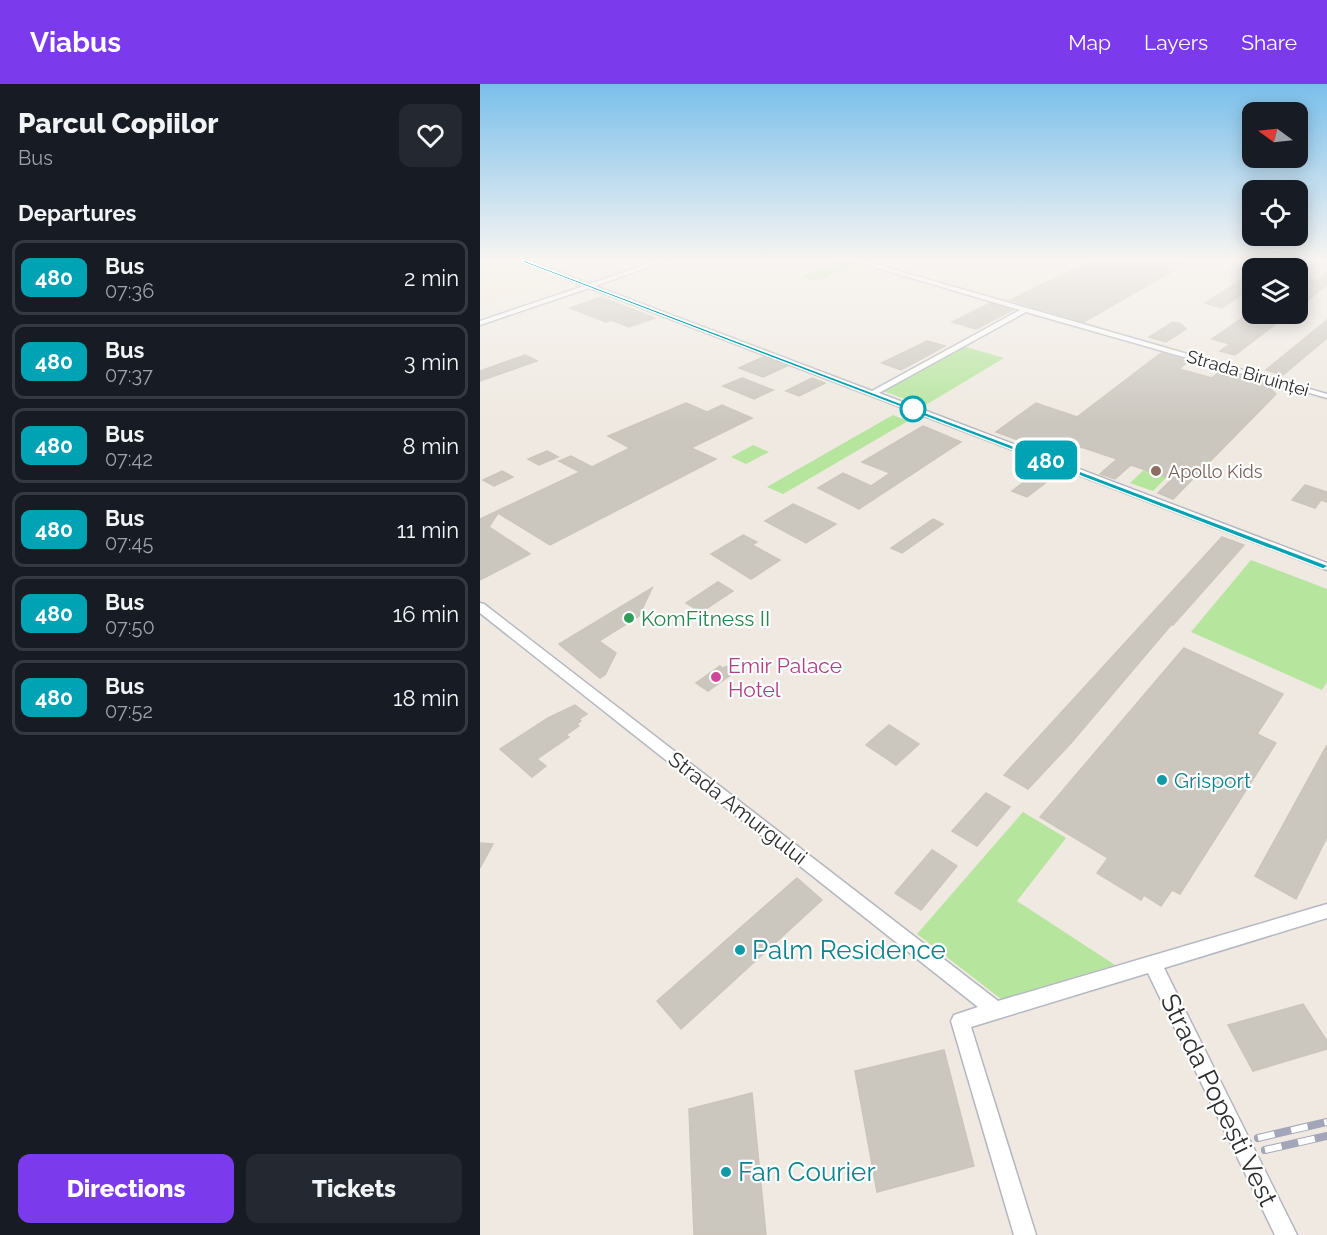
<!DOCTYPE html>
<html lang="en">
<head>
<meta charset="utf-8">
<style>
  :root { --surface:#171b24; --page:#242831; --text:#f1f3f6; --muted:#9ea1a6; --line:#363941; --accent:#7c3aed }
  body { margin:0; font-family:Raleway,sans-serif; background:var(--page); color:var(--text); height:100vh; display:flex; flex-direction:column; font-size:22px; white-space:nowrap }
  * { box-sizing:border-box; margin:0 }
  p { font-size:20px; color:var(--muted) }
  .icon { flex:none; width:33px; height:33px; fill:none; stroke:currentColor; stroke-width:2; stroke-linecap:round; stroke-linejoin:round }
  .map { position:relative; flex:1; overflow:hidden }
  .details { display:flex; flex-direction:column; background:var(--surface); width:480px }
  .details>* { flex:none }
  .badge { padding:0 12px; border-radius:9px; font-size:21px; line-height:39px }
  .needle { width:39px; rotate:285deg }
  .tools { position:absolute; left:762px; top:18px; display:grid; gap:12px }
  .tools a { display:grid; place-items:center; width:66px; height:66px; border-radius:12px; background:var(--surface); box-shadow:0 3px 15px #0003; font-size:30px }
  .map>.badge { position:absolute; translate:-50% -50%; box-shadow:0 0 0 3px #fff }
  h2 { padding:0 18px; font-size:22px; line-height:54px }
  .round { display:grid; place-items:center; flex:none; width:63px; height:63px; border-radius:12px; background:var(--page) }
  .summary { display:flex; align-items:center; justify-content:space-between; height:102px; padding:0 18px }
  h1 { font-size:28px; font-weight:800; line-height:45px }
  .button { display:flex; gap:12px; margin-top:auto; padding:12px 18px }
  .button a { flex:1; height:69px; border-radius:12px; background:var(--accent); color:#fff; font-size:24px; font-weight:800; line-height:69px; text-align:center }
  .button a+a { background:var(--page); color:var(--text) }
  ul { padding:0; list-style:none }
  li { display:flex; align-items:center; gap:18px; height:75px; margin:0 12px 9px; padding:0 6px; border:3px solid var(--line); border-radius:12px }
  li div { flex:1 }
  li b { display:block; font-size:22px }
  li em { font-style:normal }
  li .badge { min-width:66px; font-weight:700; text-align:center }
  header { display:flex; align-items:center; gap:36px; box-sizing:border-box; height:84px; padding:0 30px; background:var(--accent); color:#fff }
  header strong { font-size:28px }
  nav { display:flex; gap:33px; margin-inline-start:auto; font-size:21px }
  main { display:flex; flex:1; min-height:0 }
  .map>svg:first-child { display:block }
  .education { fill:#f0e6d1 }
  .green { fill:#b6e59e }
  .building { fill:#cbc7bf; stroke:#cbc5ba; stroke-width:1.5 }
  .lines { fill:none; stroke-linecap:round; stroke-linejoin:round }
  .minor-casing { stroke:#b4b7c1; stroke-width:3 }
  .minor { fill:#fff; fill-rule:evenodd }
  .rail-casing { stroke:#a3a6b8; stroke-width:8 }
  .rail { stroke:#fff; stroke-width:6; stroke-dasharray:17; stroke-linecap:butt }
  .line { fill:#00a3b4; stroke:#fff; stroke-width:1.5 }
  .stop-dot { fill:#fff; stroke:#00a3b4; stroke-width:3 }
  .education-dot { fill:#8d6e63; stroke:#fff; stroke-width:2 }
  .leisure-dot { fill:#2e9e5b; stroke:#fff; stroke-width:2 }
  .hotel-dot { fill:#d1479c; stroke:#fff; stroke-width:2 }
  .culture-dot { fill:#0f9aa8; stroke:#fff; stroke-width:2 }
  .labels { text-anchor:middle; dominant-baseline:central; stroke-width:4.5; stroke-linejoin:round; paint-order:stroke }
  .far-street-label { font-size:18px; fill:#2e2e2e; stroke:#fff }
  .far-education-label { font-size:18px; fill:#785e54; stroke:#fff; text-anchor:start }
  .leisure-label { font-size:21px; fill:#27864d; stroke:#fff; text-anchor:start }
  .hotel-label { font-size:21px; fill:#b23c85; stroke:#fff; text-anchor:start }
  .culture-label { font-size:21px; fill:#0d838f; stroke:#fff; text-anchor:start }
  .street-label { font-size:21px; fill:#2e2e2e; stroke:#fff }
  .near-culture-label { font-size:26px; fill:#0d838f; stroke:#fff; text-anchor:start }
  .near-street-label { font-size:26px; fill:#2e2e2e; stroke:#fff }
</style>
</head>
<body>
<header>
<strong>Viabus</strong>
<nav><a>Map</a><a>Layers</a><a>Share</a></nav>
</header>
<main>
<section class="details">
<div class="summary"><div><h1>Parcul Copiilor</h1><p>Bus</p></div><a class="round"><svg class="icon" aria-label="heart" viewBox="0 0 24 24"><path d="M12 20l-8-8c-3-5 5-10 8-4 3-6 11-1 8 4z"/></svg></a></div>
<h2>Departures</h2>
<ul>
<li><span class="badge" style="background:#00a3b4;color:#fff">480</span><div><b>Bus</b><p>07:36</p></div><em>2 min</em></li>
<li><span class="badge" style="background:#00a3b4;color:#fff">480</span><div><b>Bus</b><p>07:37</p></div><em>3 min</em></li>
<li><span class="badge" style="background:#00a3b4;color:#fff">480</span><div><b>Bus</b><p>07:42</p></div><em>8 min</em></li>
<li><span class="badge" style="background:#00a3b4;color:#fff">480</span><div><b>Bus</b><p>07:45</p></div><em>11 min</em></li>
<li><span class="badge" style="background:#00a3b4;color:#fff">480</span><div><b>Bus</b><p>07:50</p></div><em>16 min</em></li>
<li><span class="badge" style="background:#00a3b4;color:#fff">480</span><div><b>Bus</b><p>07:52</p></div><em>18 min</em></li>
</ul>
<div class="button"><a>Directions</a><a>Tickets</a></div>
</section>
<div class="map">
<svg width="847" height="1151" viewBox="0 0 847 1151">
  <rect width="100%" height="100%" fill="#efe9e1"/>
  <polygon class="education" points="0,177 36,177 84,195 0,221"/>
  <g class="green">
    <polygon points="360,177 380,180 336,197 321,193"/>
    <polygon points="483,262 524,274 444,322 403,307"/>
    <polygon points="413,331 428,337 303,410 287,403"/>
    <polygon points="273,361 289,368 266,380 251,373"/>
    <polygon points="665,385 687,393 673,407 650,399"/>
    <polygon points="771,476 847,505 847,598 842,606 711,548"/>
    <polygon points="543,728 586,754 537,817 635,881 521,915 437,850"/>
  </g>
  <g class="building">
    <polygon points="610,177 710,177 604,238 530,216"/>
    <polygon points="772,189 772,203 742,224 725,219"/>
    <polygon points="847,189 847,201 818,224 818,193 836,197"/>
    <polygon points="121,213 175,234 149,243 131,236 126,238 90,224"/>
    <polygon points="510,219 533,226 496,245 472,238"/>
    <polygon points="792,230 806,232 755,271 740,267 750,260 732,255 765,232 783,236"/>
    <polygon points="847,236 847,254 803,291 786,286"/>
    <polygon points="693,238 701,240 706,245 686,258 669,253"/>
    <polygon points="447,257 465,262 421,286 402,279"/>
    <polygon points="681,269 709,277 699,285 732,294 741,286 785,299 796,310 693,415 678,409 692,395 651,381 635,395 620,390 637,375 601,363 584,376 554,365 557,363 516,348 556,319 597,333"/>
    <polygon points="45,271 57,277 0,297 0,287"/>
    <polygon points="283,273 307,282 283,293 259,284"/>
    <polygon points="262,294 293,306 274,315 243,302"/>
    <polygon points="332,294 345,299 319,312 306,307"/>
    <polygon points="206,319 227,328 242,321 272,334 211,364 236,375 70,461 18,429 9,443 50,470 0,496 0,435 100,388 79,377 91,372 112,383 150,364 128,352"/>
    <polygon points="443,342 481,358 379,425 338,404 363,389 391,402 410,389 382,378"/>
    <polygon points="67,367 78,373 59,381 48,375"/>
    <polygon points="562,384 577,390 547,413 532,407"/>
    <polygon points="22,387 33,393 14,402 3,396"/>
    <polygon points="825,401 847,408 847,418 841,416 835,424 812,416"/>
    <polygon points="313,420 341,433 356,440 326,459 285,437"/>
    <polygon points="453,435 463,440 422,469 411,464"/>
    <polygon points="263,451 277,458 272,461 300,476 271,495 231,470"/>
    <polygon points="742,453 764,461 693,541 691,541 591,659 548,705 524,691"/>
    <polygon points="238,498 253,507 221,528 206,519"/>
    <polygon points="172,504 159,532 119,557 136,569 125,591 120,594 79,560"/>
    <polygon points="704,564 803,610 777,650 796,659 700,810 692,806 681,822 664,811 661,816 617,789 628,774 560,733"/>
    <polygon points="240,582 243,584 247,582 256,587 228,607 216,599"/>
    <polygon points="95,621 107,630 99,635 101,637 97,640 99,642 86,651 89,653 57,675 66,682 52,693 20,665 68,634"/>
    <polygon points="409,641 439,660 416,681 386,661"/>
    <polygon points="847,661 847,753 816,815 775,792"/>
    <polygon points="506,709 530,723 497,762 472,747"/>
    <polygon points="0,759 13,760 0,784"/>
    <polygon points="452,766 477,782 441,826 415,809"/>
    <polygon points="317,794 342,816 201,945 177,917"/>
    <polygon points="823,920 847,957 847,965 773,987 748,941"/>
    <polygon points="464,966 494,1082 397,1108 375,987"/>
    <polygon points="272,1009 286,1151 214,1151 209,1025"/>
  </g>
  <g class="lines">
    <defs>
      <g id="minor">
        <polygon points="42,177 51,177 110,200 176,177 185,177 115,202 392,307 540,226 374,177 384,177 847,310 847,314 546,228 399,309 847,479 847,486 109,204 0,241 0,237 104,202"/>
        <polygon points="0,519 4,520 518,917 847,820 847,834 684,884 817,1151 795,1151 668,889 491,943 556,1151 534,1151 471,937 474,931 498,923 0,529"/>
      </g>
    </defs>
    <use href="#minor" class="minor-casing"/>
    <use href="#minor" class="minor"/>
    <defs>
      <g id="rail">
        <polyline points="778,1054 847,1038"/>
        <polyline points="785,1066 847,1052"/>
      </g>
    </defs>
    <use href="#rail" class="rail-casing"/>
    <use href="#rail" class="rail"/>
  </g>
  <linearGradient id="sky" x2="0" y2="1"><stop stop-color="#7abfeb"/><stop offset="0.52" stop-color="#f8f5f2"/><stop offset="1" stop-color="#f8f5f2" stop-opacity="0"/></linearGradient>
  <rect width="847" height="338" fill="url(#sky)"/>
  <polygon class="line" points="43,176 847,481 847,483 843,485 43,178"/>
  <circle class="stop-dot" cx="433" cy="325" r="12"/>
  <circle class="education-dot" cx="676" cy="387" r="6"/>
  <circle class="leisure-dot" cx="149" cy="534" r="6"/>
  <circle class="hotel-dot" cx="236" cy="593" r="6"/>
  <g class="culture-dot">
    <circle cx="682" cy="696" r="6"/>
    <circle cx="260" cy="866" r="6"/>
    <circle cx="246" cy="1088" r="6"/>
  </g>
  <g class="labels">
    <g class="far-street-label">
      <text transform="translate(768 289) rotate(16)">Strada Biruinței</text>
    </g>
    <g class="far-education-label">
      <text x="688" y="387">Apollo Kids</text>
    </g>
    <g class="leisure-label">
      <text x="161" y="534">KomFitness II</text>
    </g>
    <g class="hotel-label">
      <text x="248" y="581">Emir Palace<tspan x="248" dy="24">Hotel</tspan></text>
    </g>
    <g class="culture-label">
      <text x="694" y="696">Grisport</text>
    </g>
    <g class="street-label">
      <text transform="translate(258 724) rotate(38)">Strada Amurgului</text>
    </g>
    <g class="near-culture-label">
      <text x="272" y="866">Palm Residence</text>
      <text x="258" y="1088">Fan Courier</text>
    </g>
    <g class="near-street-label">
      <text transform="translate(739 1016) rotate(64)">Strada Popești Vest</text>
    </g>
  </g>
</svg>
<div class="tools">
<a><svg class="needle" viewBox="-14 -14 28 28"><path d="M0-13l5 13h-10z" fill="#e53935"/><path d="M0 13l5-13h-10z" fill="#9ea1a6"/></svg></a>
<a><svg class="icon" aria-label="locate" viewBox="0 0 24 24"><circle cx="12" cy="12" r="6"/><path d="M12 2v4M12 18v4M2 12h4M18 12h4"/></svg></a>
<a><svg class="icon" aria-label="layers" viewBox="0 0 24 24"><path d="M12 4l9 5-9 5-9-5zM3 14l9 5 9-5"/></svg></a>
</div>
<b class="badge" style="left:566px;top:376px;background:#00a3b4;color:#fff">480</b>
</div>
</main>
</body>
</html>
